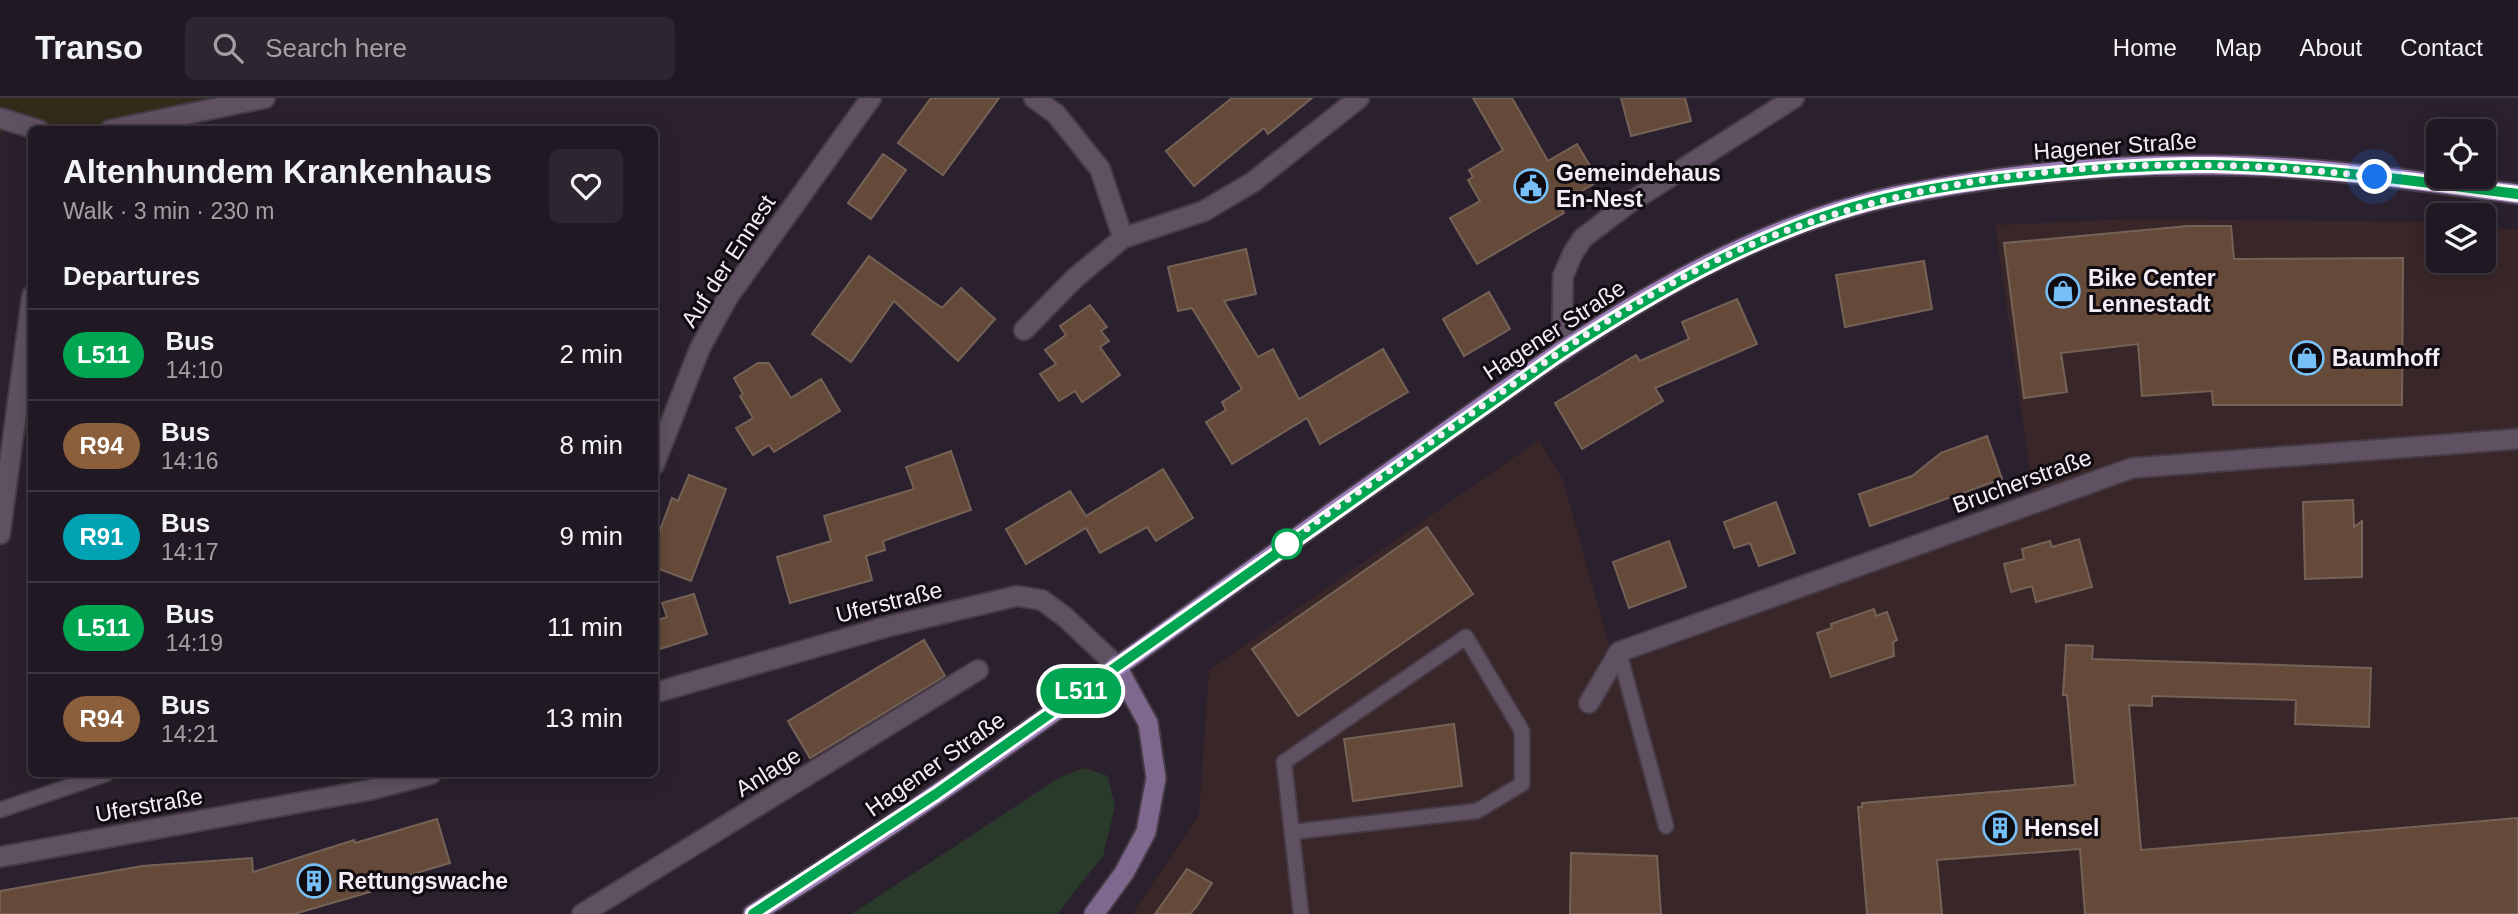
<!DOCTYPE html>
<html lang="en">
<head>
<meta charset="utf-8">
<style>
  :root { --surface:#201822; --page:#2d252f; --text:#f1f3f6; --muted:#a2a0a5; --line:#3d3740 }
  body { margin:0; font-family:Helvetica,sans-serif; background:var(--page); color:var(--text); height:100vh; display:flex; flex-direction:column; font-size:26px; white-space:nowrap }
  * { box-sizing:border-box; margin:0 }
  p { font-size:23px; color:var(--muted) }
  .icon { flex:none; width:38px; height:38px; fill:none; stroke:currentColor; stroke-width:2; stroke-linecap:round; stroke-linejoin:round }
  .map { position:relative; flex:1; overflow:hidden }
  .details { position:absolute; left:28px; top:28px; width:630px; height:651px; display:flex; flex-direction:column; background:var(--surface); border-radius:10px; box-shadow:0 4px 18px #0003,0 0 0 2px var(--line) }
  .details>* { flex:none }
  .badge { padding:0 14px; border-radius:23px; font-size:24px; line-height:46px }
  .buttons { position:absolute; left:2426px; top:21px; display:grid; gap:14px }
  .buttons a { display:grid; place-items:center; width:70px; height:70px; border-radius:10px; background:var(--surface); box-shadow:0 4px 18px #0003,0 0 0 2px var(--line); font-size:35px }
  .you { position:absolute; width:35px; height:35px; margin:-18px; border:5px solid #fff; border-radius:50%; background:#1a73e8; box-shadow:0 0 0 10px #1a73e833 }
  .map>.badge { position:absolute; translate:-50% -50%; box-shadow:0 0 0 4px #fff }
  h2 { padding:0 35px; font-size:26px; line-height:63px }
  .round { display:grid; place-items:center; flex:none; width:74px; height:74px; border-radius:10px; background:var(--page) }
  .headline { display:flex; align-items:center; justify-content:space-between; height:119px; padding:0 35px }
  h1 { font-size:33px; font-weight:700; line-height:52px }
  ul { padding:0; list-style:none }
  li { display:flex; align-items:center; gap:21px; height:91px; padding:0 35px; border-top:2px solid var(--line) }
  li div { flex:1 }
  li b { display:block; font-size:26px }
  li em { font-style:normal }
  li .badge { min-width:77px; font-weight:700; text-align:center }
  header { display:flex; align-items:center; gap:42px; box-sizing:border-box; height:98px; padding:0 35px; background:var(--surface); border-bottom:2px solid var(--line) }
  header strong { font-size:33px }
  nav { display:flex; gap:38px; margin-inline-start:auto; font-size:24px }
  .search { width:490px; height:63px; background:var(--page); display:flex; align-items:center; gap:18px; box-sizing:border-box; padding:0 24px; border-radius:10px; color:var(--muted); font-size:26px }
  .map>svg:first-child { display:block }
  .commercial { fill:#392628 }
  .education { fill:#332b1a }
  .green { fill:#293a2a }
  .building { fill:#654a3a; stroke:#756257; stroke-width:2 }
  .lines { fill:none; stroke-linecap:round; stroke-linejoin:round }
  .service-casing { stroke:#463b46; stroke-width:18 }
  .minor-casing { stroke:#463b46; stroke-width:23 }
  .secondary-casing { stroke:#463b46; stroke-width:23 }
  .primary-casing { stroke:#463b46; stroke-width:23 }
  .service { stroke:#5f5161; stroke-width:14 }
  .minor { stroke:#5f5161; stroke-width:19 }
  .secondary { stroke:#7f688e; stroke-width:19 }
  .primary { stroke:#9f7fbb; stroke-width:19 }
  .line-casing { stroke:#fff; stroke-width:16 }
  .line { stroke:#00a651; stroke-width:10 }
  .walk { stroke:#f5edf6; stroke-width:7; stroke-dasharray:0 12.6 }
  .stop-dot { fill:#fff; stroke:#00a651; stroke-width:3.5 }
  .labels { text-anchor:middle; dominant-baseline:central; stroke-width:6; stroke-linejoin:round; paint-order:stroke }
  .street-label { font-size:23px; fill:#f5edf6; stroke:#110c12 }
  .poi-label { font-size:23px; font-weight:bold; fill:#f5edf6; stroke:#110c12; text-anchor:start }
</style>
</head>
<body>
<header>
<strong>Transo</strong>
<div class="search"><svg class="icon" aria-label="search" viewBox="0 0 24 24"><circle cx="10" cy="10" r="6"/><path d="M15 15l6 6"/></svg>Search here</div>
<nav><a>Home</a><a>Map</a><a>About</a><a>Contact</a></nav>
</header>
<div class="map">
<svg width="2518" height="816" viewBox="0 0 2518 816">
  <rect width="100%" height="100%" fill="#2b202d"/>
  <polygon class="commercial" points="2132,121 2438,124 2438,163 2483,163 2483,128 2518,132 2518,816 1132,816 1199,717 1209,572 1539,342 1563,382 1615,568 2036,416 1995,127"/>
  <polygon class="education" points="0,0 265,0 110,31 39,31 5,22 0,39"/>
  <polygon class="green" points="1084,670 1108,678 1115,708 1103,758 1057,816 852,816 1060,679"/>
  <g class="building">
    <polygon points="931,0 999,0 943,77 898,45"/>
    <polygon points="1232,0 1312,0 1268,36 1264,30 1194,88 1166,53"/>
    <polygon points="1473,0 1512,0 1548,63 1577,46 1599,83 1559,106 1564,115 1477,166 1450,120 1480,103 1468,82 1473,79 1469,72 1503,52"/>
    <polygon points="1621,0 1685,0 1691,23 1631,38"/>
    <polygon points="883,56 906,72 871,121 848,105"/>
    <polygon points="2188,128 2231,128 2234,161 2403,160 2402,307 2213,307 2212,293 2142,298 2138,246 2061,255 2067,294 2024,300 2004,145"/>
    <polygon points="1246,151 1256,196 1224,203 1258,259 1273,251 1299,301 1383,251 1408,294 1320,346 1307,320 1232,366 1206,324 1226,312 1222,304 1242,291 1192,210 1178,213 1168,169"/>
    <polygon points="869,158 942,210 961,190 995,221 958,263 894,203 851,264 812,236"/>
    <polygon points="1924,163 1932,211 1845,229 1836,177"/>
    <polygon points="1489,194 1510,231 1464,258 1443,221"/>
    <polygon points="1737,201 1757,246 1655,290 1663,303 1582,351 1555,305 1636,257 1640,263 1689,241 1682,224"/>
    <polygon points="1090,207 1107,229 1101,233 1109,243 1100,249 1120,277 1082,304 1075,293 1059,303 1040,276 1056,266 1045,252 1066,237 1060,228"/>
    <polygon points="758,265 769,265 791,300 821,281 840,313 774,354 769,347 753,357 736,330 753,320 740,298 743,296 734,280"/>
    <polygon points="1987,338 2002,381 1870,428 1859,396 1912,378 1941,355"/>
    <polygon points="951,353 971,412 883,443 885,452 866,458 872,482 790,505 777,459 831,443 824,418 914,391 906,369"/>
    <polygon points="1163,371 1193,420 1156,443 1147,429 1100,455 1086,430 1026,466 1006,431 1070,393 1086,418"/>
    <polygon points="689,377 726,391 691,483 654,469 654,448 672,400 678,403"/>
    <polygon points="2353,402 2354,429 2362,423 2362,479 2305,481 2303,404"/>
    <polygon points="1776,404 1795,455 1759,468 1750,445 1734,450 1724,424"/>
    <polygon points="1427,429 1473,496 1298,618 1252,551"/>
    <polygon points="2079,441 2092,489 2036,504 2032,488 2011,494 2004,466 2024,461 2022,451 2050,443 2052,449"/>
    <polygon points="1669,443 1686,489 1629,510 1613,464"/>
    <polygon points="694,496 707,536 654,553 654,523 667,519 662,505"/>
    <polygon points="1874,511 1876,518 1887,514 1897,542 1893,544 1894,558 1831,579 1817,535 1832,530 1831,526"/>
    <polygon points="924,542 945,578 810,660 788,623"/>
    <polygon points="2066,547 2093,548 2092,561 2371,570 2369,629 2295,626 2296,602 2152,598 2152,608 2129,607 2141,752 2518,720 2518,816 2085,816 2080,751 1937,762 1942,816 1867,816 1858,709 1862,709 1862,705 2075,687 2067,597 2063,597"/>
    <polygon points="1454,626 1462,688 1353,703 1344,641"/>
    <polygon points="437,721 450,765 369,789 370,794 294,816 0,816 0,793 142,768 252,760 253,774 354,742 355,745"/>
    <polygon points="1571,755 1657,758 1661,816 1570,816"/>
    <polygon points="1187,771 1212,785 1197,808 1190,816 1155,816"/>
  </g>
  <g class="lines">
    <defs>
      <g id="service">
        <polyline points="1619,554 1666,728"/>
        <polyline points="0,712 106,676"/>
        <polyline points="1292,734 1477,713 1522,686 1522,633 1466,539 1284,664 1301,816"/>
      </g>
      <g id="minor">
        <polyline points="1034,0 1056,16 1100,71 1123,140"/>
        <polyline points="0,20 39,32"/>
        <polyline points="110,32 265,0"/>
        <polyline points="1024,232 1075,180 1123,140 1204,113 1253,84 1359,0"/>
        <polyline points="1562,254 1563,178 1573,155 1583,140 1629,105 1794,0"/>
        <polyline points="654,367 700,250 728,199 871,0"/>
        <polyline points="0,436 32,198"/>
        <polyline points="654,595 886,529 1017,498 1042,502 1065,519 1116,567"/>
        <polyline points="1589,605 1619,554 2132,370 2518,341"/>
        <polyline points="0,759 369,692 431,676"/>
        <polyline points="582,816 978,572"/>
      </g>
      <polyline id="secondary" points="1094,816 1124,775 1146,734 1156,680 1148,625 1116,567"/>
      <path id="primary" d="M753 816C973 680 1179 521 1391 373 1546 264 1705 139 1894 98 1997 77 2106 66 2211 67 2313 67 2416 83 2518 96"/>
    </defs>
    <use href="#service" class="service-casing"/>
    <use href="#minor" class="minor-casing"/>
    <use href="#secondary" class="secondary-casing"/>
    <use href="#primary" class="primary-casing"/>
    <use href="#service" class="service"/>
    <use href="#minor" class="minor"/>
    <use href="#secondary" class="secondary"/>
    <use href="#primary" class="primary"/>
  </g>
  <g class="lines">
    <defs>
      <path id="line" d="M753 816 936 696 1562 254C1653 195 1745 142 1850 110 1907 93 1968 84 2027 78 2088 72 2150 66 2212 67 2314 69 2416 83 2518 96"/>
    </defs>
    <use href="#line" class="line-casing"/>
    <use href="#line" class="line"/>
    <path class="walk" d="M1287 446C1335 408 1388 375 1438 339 1526 277 1617 210 1715 163 1913 67 2159 52 2375 79"/>
  </g>
  <defs>
    <symbol id="civic-ring" viewBox="-11 -11 22 22"><circle r="9.5" fill="#110c12" stroke="#76c0f7" stroke-width="1.5"/><path d="M-.6-6.5H3V-4.5H.6V-3L4-1V1h2V6H-6V1h2V-1L-.6-3ZM-1.2 2.5V6h2.4V2.5Z" fill="#76c0f7"/></symbol>
    <symbol id="shop-ring" viewBox="-11 -11 22 22"><circle r="9.5" fill="#110c12" stroke="#76c0f7" stroke-width="1.5"/><path d="M-5-2.5h2.3a2.7 3.5 0 0 1 5.4 0H5L5.5 6h-11ZM-1.5-2.5h3a1.5 2.3 0 0 0-3 0Z" fill="#76c0f7"/></symbol>
    <symbol id="building-ring" viewBox="-11 -11 22 22"><circle r="9.5" fill="#110c12" stroke="#76c0f7" stroke-width="1.5"/><path d="M-4-6H4V6H1V3H-1V6H-4ZM-2.5-4.3h1.7v1.8h-1.7ZM.8-4.3h1.7v1.8H.8ZM-2.5-1h1.7V.8h-1.7ZM.8-1h1.7V.8H.8Z" fill="#76c0f7"/></symbol>
  </defs>
  <g fill-rule="evenodd">
    <use href="#civic-ring" x="1512" y="69" width="38" height="38"/>
    <use href="#shop-ring" x="2044" y="174" width="38" height="38"/>
    <use href="#shop-ring" x="2288" y="241" width="38" height="38"/>
    <use href="#building-ring" x="1981" y="711" width="38" height="38"/>
    <use href="#building-ring" x="295" y="764" width="38" height="38"/>
  </g>
  <circle class="stop-dot" cx="1287" cy="446" r="14"/>
  <g class="labels">
    <g class="street-label">
      <text transform="translate(2115 48) rotate(-4)">Hagener Straße</text>
      <text transform="translate(728 163) rotate(-57)">Auf der Ennest</text>
      <text transform="translate(1554 232) rotate(-33)">Hagener Straße</text>
      <text transform="translate(2022 383) rotate(-20)">Brucherstraße</text>
      <text transform="translate(889 504) rotate(-14)">Uferstraße</text>
      <text transform="translate(935 666) rotate(-35)">Hagener Straße</text>
      <text transform="translate(768 674) rotate(-32)">Anlage</text>
      <text transform="translate(149 707) rotate(-10)">Uferstraße</text>
    </g>
    <g class="poi-label">
      <text x="1556" y="75">Gemeindehaus<tspan x="1556" dy="26">En-Nest</tspan></text>
      <text x="2088" y="180">Bike Center<tspan x="2088" dy="26">Lennestadt</tspan></text>
      <text x="2332" y="260">Baumhoff</text>
      <text x="2024" y="730">Hensel</text>
      <text x="338" y="783">Rettungswache</text>
    </g>
  </g>
</svg>
<div class="buttons">
<a><svg class="icon" aria-label="locate" viewBox="0 0 24 24"><circle cx="12" cy="12" r="6"/><path d="M12 2v4M12 18v4M2 12h4M18 12h4"/></svg></a>
<a><svg class="icon" aria-label="layers" viewBox="0 0 24 24"><path d="M12 4l9 5-9 5-9-5zM3 14l9 5 9-5"/></svg></a>
</div>
<div class="you" style="left:2375px;top:79px"></div>
<b class="badge" style="left:1081px;top:593px;background:#00a651;color:#fff">L511</b>
<section class="details">
<div class="headline"><div><h1>Altenhundem Krankenhaus</h1><p>Walk · 3 min · 230 m</p></div><a class="round"><svg class="icon" aria-label="heart" viewBox="0 0 24 24"><path d="M12 20l-8-8c-3-5 5-10 8-4 3-6 11-1 8 4z"/></svg></a></div>
<h2>Departures</h2>
<ul>
<li><span class="badge" style="background:#00a651;color:#fff">L511</span><div><b>Bus</b><p>14:10</p></div><em>2 min</em></li>
<li><span class="badge" style="background:#8b5e3c;color:#fff">R94</span><div><b>Bus</b><p>14:16</p></div><em>8 min</em></li>
<li><span class="badge" style="background:#00a3b4;color:#fff">R91</span><div><b>Bus</b><p>14:17</p></div><em>9 min</em></li>
<li><span class="badge" style="background:#00a651;color:#fff">L511</span><div><b>Bus</b><p>14:19</p></div><em>11 min</em></li>
<li><span class="badge" style="background:#8b5e3c;color:#fff">R94</span><div><b>Bus</b><p>14:21</p></div><em>13 min</em></li>
</ul>
</section>
</div>
</body>
</html>
